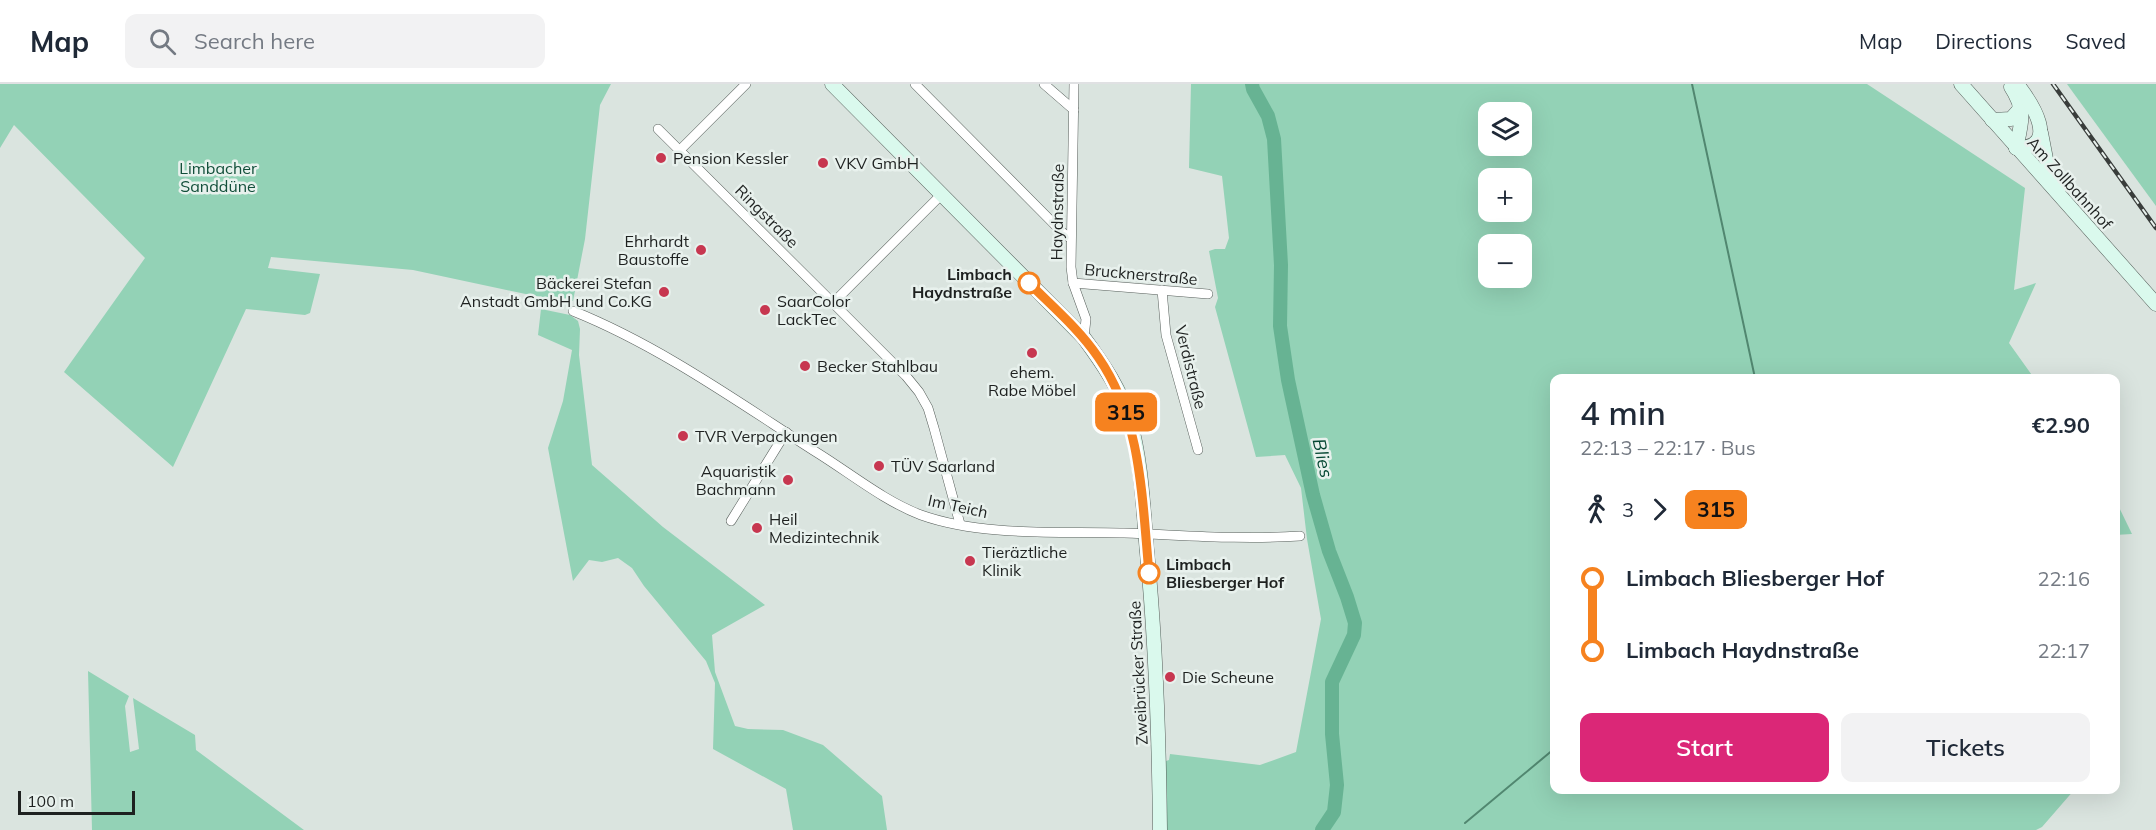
<!DOCTYPE html>
<html lang="en">
<head>
<meta charset="utf-8">
<style>
  :root { --surface:#fff; --page:#f2f2f3; --text:#1f2937; --muted:#747a83; --line:#e0e1e3; --accent:#db2777 }
  body { margin:0; font-family:Mulish,sans-serif; background:var(--page); color:var(--text); height:100vh; display:flex; flex-direction:column; font-size:22px; white-space:nowrap }
  * { box-sizing:border-box; margin:0 }
  p { font-size:20px; color:var(--muted) }
  .icon { flex:none; width:33px; height:33px; fill:none; stroke:currentColor; stroke-width:2; stroke-linecap:round; stroke-linejoin:round }
  .map { position:relative; flex:1; overflow:hidden }
  .panel { position:absolute; left:1550px; top:290px; width:570px; height:420px; display:flex; flex-direction:column; background:var(--surface); border-radius:12px; box-shadow:0 6px 24px #0002 }
  .panel>* { flex:none }
  .badge { padding:0 12px; border-radius:9px; font-size:21px; line-height:39px }
  .controls { position:absolute; left:1478px; top:18px; display:grid; gap:12px }
  .controls a { display:grid; place-items:center; width:54px; height:54px; border-radius:12px; background:var(--surface); box-shadow:0 6px 24px #0002; font-size:30px }
  .scale { position:absolute; left:18px; bottom:15px; width:117px; box-sizing:border-box; padding-left:6px; border:3px solid #1e2120; border-top:0; font-size:16px; line-height:21px; white-space:nowrap; color:#1e2120; -webkit-text-stroke:4px #e8f1ed; paint-order:stroke }
  .map>.badge { position:absolute; translate:-50% -50%; box-shadow:0 0 0 3px #fff }
  .legs { display:flex; align-items:center; gap:9px; height:66px; padding:0 30px; font-size:20px }
  .legs p { margin-inline-start:auto }
  .head { display:flex; align-items:center; justify-content:space-between; height:102px; padding:0 30px }
  h1 { font-size:33px; font-weight:600; line-height:45px }
  .action { display:flex; gap:12px; margin-top:auto; padding:12px 30px }
  .action a { flex:1; height:69px; border-radius:12px; background:var(--accent); color:#fff; font-size:24px; font-weight:600; line-height:69px; text-align:center }
  .action a+a { background:var(--page); color:var(--text) }
  ul { padding:0 30px; list-style:none }
  li { display:flex; align-items:center; gap:21px; height:72px; font-size:22px }
  li i { display:grid; place-items:center; width:9px; height:100%; margin:0 8px; background:currentColor }
  li i::after { content:''; width:15px; height:15px; margin:-8px; border:4px solid; border-radius:50%; background:var(--surface) }
  li p { margin-inline-start:auto }
  li:first-child i { background:linear-gradient(#0000 50%,currentColor 0) }
  li:last-child i { background:linear-gradient(currentColor 50%,#0000 0) }
  header { display:flex; align-items:center; gap:36px; box-sizing:border-box; height:84px; padding:0 30px; background:var(--surface); border-bottom:2px solid var(--line) }
  header strong { font-size:28px }
  nav { display:flex; gap:33px; margin-inline-start:auto; font-size:21px }
  .search { width:420px; height:54px; background:var(--page); display:flex; align-items:center; gap:15px; box-sizing:border-box; padding:0 21px; border-radius:12px; color:var(--muted); font-size:22px }
  .map>svg:first-child { display:block }
  .green { fill:#93d2b6; fill-rule:evenodd }
  .lines { fill:none; stroke-linecap:round; stroke-linejoin:round }
  .stream { stroke:#518770; stroke-width:2 }
  .river { stroke:#67b393; stroke-width:14 }
  .street-casing { stroke:#565e5a; stroke-width:10 }
  .secondary-casing { stroke:#565e5a; stroke-width:15 }
  .street { stroke:#fff; stroke-width:9 }
  .secondary { stroke:#daf9ed; stroke-width:14 }
  .rail-casing { stroke:#393d3b; stroke-width:4.5 }
  .rail { stroke:#e8f1ed; stroke-width:2; stroke-dasharray:7; stroke-linecap:butt }
  .line-1-casing { stroke:#fff; stroke-width:14 }
  .line-1 { stroke:#f6821f; stroke-width:9 }
  .poi-dot { fill:#c73750; stroke:#e8f1ed; stroke-width:2 }
  .stop-1-dot { fill:#fff; stroke:#f6821f; stroke-width:3 }
  .labels { text-anchor:middle; dominant-baseline:central; stroke-width:5; stroke-linejoin:round; paint-order:stroke }
  .poi-label { font-size:16px; fill:#1e2120; stroke:#e8f1ed; text-anchor:start }
  .park-label { font-size:16px; fill:#124f3a; stroke:#e8f1ed }
  .street-label { font-size:16px; fill:#1e2120; stroke:#e8f1ed }
  .stop-label { font-size:16px; font-weight:bold; fill:#1e2120; stroke:#e8f1ed; text-anchor:end }
  .water-label { font-size:18px; font-style:italic; fill:#044732; stroke:#e8f1ed }
</style>
</head>
<body>
<header>
<strong>Map</strong>
<div class="search"><svg class="icon" aria-label="search" viewBox="0 0 24 24"><circle cx="10" cy="10" r="6"/><path d="M15 15l6 6"/></svg>Search here</div>
<nav><a>Map</a><a>Directions</a><a>Saved</a></nav>
</header>
<div class="map">
<svg width="2156" height="746" viewBox="0 0 2156 746">
  <rect width="100%" height="100%" fill="#dae4df"/>
  <g class="green">
    <polygon points="0,0 611,0 600,21 585,155 573,217 535,212 413,186 271,173 268,184 320,190 310,229 305,231 246,225 173,383 64,288 145,174 14,41 0,64"/>
    <path d="M1191 0H1867L2025 104 2014 206 2036 199 2009 259 2034 294H1554V705H2075L2042 743 2036 746H1164L1163 678 1169 676 1170 670 1260 681 1296 668 1321 535 1307 455 1301 404 1285 371 1256 373 1215 223 1218 214 1209 167 1215 165H1225L1229 154 1222 92 1189 84ZM1488 28H1521V62H1488ZM1488 94H1521V128H1488ZM1488 160H1521V194H1488Z"/>
    <polygon points="2067,0 2156,0 2156,122 2072,7"/>
    <polygon points="541,225 570,231 578,237 580,245 579,271 592,381 663,443 765,521 712,551 715,588 735,642 748,645 783,646 823,661 882,712 887,746 793,746 786,705 713,665 715,599 706,577 644,502 632,484 618,474 602,478 589,476 573,497 548,364 563,317 572,266 538,251"/>
    <polygon points="2115,415 2132,450 2115,451"/>
    <polygon points="88,587 129,612 125,622 130,668 139,665 133,614 195,651 196,666 304,746 92,746"/>
  </g>
  <g class="lines">
    <g class="stream">
      <polyline points="1692,0 1755,294"/>
      <polyline points="1465,739 1554,665"/>
    </g>
    <polyline class="river" points="1252,0 1253,5 1268,32 1274,55 1281,181 1280,242 1288,296 1313,411 1329,467 1347,513 1355,539 1354,551 1332,598 1332,650 1337,701 1334,728 1322,746"/>
    <defs>
      <g id="street">
        <polyline points="915,0 1062,148 1070,154"/>
        <polyline points="1044,0 1074,26"/>
        <polyline points="1074,0 1071,183 1073,199 1086,235 1084,254"/>
        <polyline points="658,45 833,219 906,292 919,308 928,324 934,344 960,440"/>
        <polyline points="680,66 746,0"/>
        <polyline points="1073,199 1208,210"/>
        <polyline points="1162,206 1166,251 1198,366"/>
        <polyline points="833,219 941,111"/>
        <path d="M573 227C660 262 738 318 816 368 850 389 884 417 921 431 983 453 1059 447 1124 449 1183 451 1241 456 1300 452"/>
        <polyline points="731,437 786,348"/>
      </g>
      <g id="secondary">
        <path d="M832 0 1084 254C1103 280 1121 306 1130 337 1142 379 1143 425 1147 468 1156 561 1159 653 1160 746"/>
        <polyline points="1961,0 2156,220"/>
        <path d="M2011 3C2026 26 2022 38 2016 64"/>
        <polyline points="1992,36 2011,35 2019,26 2020,20"/>
        <polyline points="2041,49 2046,75 2059,104"/>
        <path d="M2016 64C2062 64 2031 18 2017 0"/>
      </g>
    </defs>
    <use href="#street" class="street-casing"/>
    <use href="#secondary" class="secondary-casing"/>
    <use href="#street" class="street"/>
    <use href="#secondary" class="secondary"/>
    <defs>
      <polyline id="rail" points="2053,0 2156,144"/>
    </defs>
    <use href="#rail" class="rail-casing"/>
    <use href="#rail" class="rail"/>
  </g>
  <g class="lines">
    <defs>
      <path id="line-1" d="M1029 199C1053 223 1079 245 1098 273 1142 336 1142 415 1149 489"/>
    </defs>
    <use href="#line-1" class="line-1-casing"/>
    <use href="#line-1" class="line-1"/>
  </g>
  <g class="poi-dot">
    <circle cx="661" cy="74" r="6"/>
    <circle cx="823" cy="79" r="6"/>
    <circle cx="701" cy="166" r="6"/>
    <circle cx="664" cy="208" r="6"/>
    <circle cx="765" cy="226" r="6"/>
    <circle cx="1032" cy="269" r="6"/>
    <circle cx="805" cy="282" r="6"/>
    <circle cx="683" cy="352" r="6"/>
    <circle cx="879" cy="382" r="6"/>
    <circle cx="788" cy="396" r="6"/>
    <circle cx="757" cy="444" r="6"/>
    <circle cx="970" cy="477" r="6"/>
    <circle cx="1170" cy="593" r="6"/>
  </g>
  <g class="stop-1-dot">
    <circle cx="1029" cy="199" r="10"/>
    <circle cx="1149" cy="489" r="10"/>
  </g>
  <g class="labels">
    <g class="poi-label">
      <text x="673" y="74">Pension Kessler</text>
      <text x="835" y="79">VKV GmbH</text>
      <text x="689" y="157" text-anchor="end">Ehrhardt<tspan x="689" dy="18">Baustoffe</tspan></text>
      <text x="652" y="199" text-anchor="end">Bäckerei Stefan<tspan x="652" dy="18">Anstadt GmbH und Co.KG</tspan></text>
      <text x="777" y="217">SaarColor<tspan x="777" dy="18">LackTec</tspan></text>
      <text x="817" y="282">Becker Stahlbau</text>
      <text x="1032" y="288" text-anchor="middle">ehem.<tspan x="1032" dy="18">Rabe Möbel</tspan></text>
      <text x="695" y="352">TVR Verpackungen</text>
      <text x="891" y="382">TÜV Saarland</text>
      <text x="776" y="387" text-anchor="end">Aquaristik<tspan x="776" dy="18">Bachmann</tspan></text>
      <text x="769" y="435">Heil<tspan x="769" dy="18">Medizintechnik</tspan></text>
      <text x="982" y="468">Tieräztliche<tspan x="982" dy="18">Klinik</tspan></text>
      <text x="1182" y="593">Die Scheune</text>
    </g>
    <g class="park-label">
      <text x="218" y="84">Limbacher<tspan x="218" dy="18">Sanddüne</tspan></text>
    </g>
    <g class="street-label">
      <text transform="translate(2070 99) rotate(48)">Am Zollbahnhof</text>
      <text transform="translate(1057 128) rotate(-89)">Haydnstraße</text>
      <text transform="translate(767 132) rotate(45)">Ringstraße</text>
      <text transform="translate(1141 190) rotate(5)">Brucknerstraße</text>
      <text transform="translate(1191 283) rotate(76)">Verdistraße</text>
      <text transform="translate(958 422) rotate(12)">Im Teich</text>
      <text transform="translate(1138 589) rotate(-93)">Zweibrücker Straße</text>
    </g>
    <g class="stop-label">
      <text x="1012" y="190">Limbach<tspan x="1012" dy="18">Haydnstraße</tspan></text>
      <text x="1166" y="480" text-anchor="start">Limbach<tspan x="1166" dy="18">Bliesberger Hof</tspan></text>
    </g>
    <g class="water-label">
      <text transform="translate(1323 374) rotate(78)">Blies</text>
    </g>
  </g>
</svg>
<div class="controls">
<a><svg class="icon" aria-label="layers" viewBox="0 0 24 24"><path d="M12 4l9 5-9 5-9-5zM3 14l9 5 9-5"/></svg></a>
<a>+</a>
<a>−</a>
</div>
<div class="scale">100 m</div>
<b class="badge" style="left:1126px;top:328px;background:#f6821f;color:#111">315</b>
<section class="panel">
<div class="head"><div><h1>4 min</h1><p>22:13 – 22:17 · Bus</p></div><b>€2.90</b></div>
<div class="legs"><svg class="icon" aria-label="walk" viewBox="0 0 24 24"><circle cx="13" cy="4" r="2"/><path d="M13 8l-2 6 4 7M11 14l-3 7M7 12l3-4h3l4 4"/></svg>3<svg class="icon" aria-label="forward" viewBox="0 0 24 24"><path d="M9 5l7 7-7 7"/></svg><b class="badge" style="background:#f6821f;color:#111">315</b></div>
<ul>
<li><i style="color:#f6821f"></i><b>Limbach Bliesberger Hof</b><p>22:16</p></li>
<li><i style="color:#f6821f"></i><b>Limbach Haydnstraße</b><p>22:17</p></li>
</ul>
<div class="action"><a>Start</a><a>Tickets</a></div>
</section>
</div>
</body>
</html>
